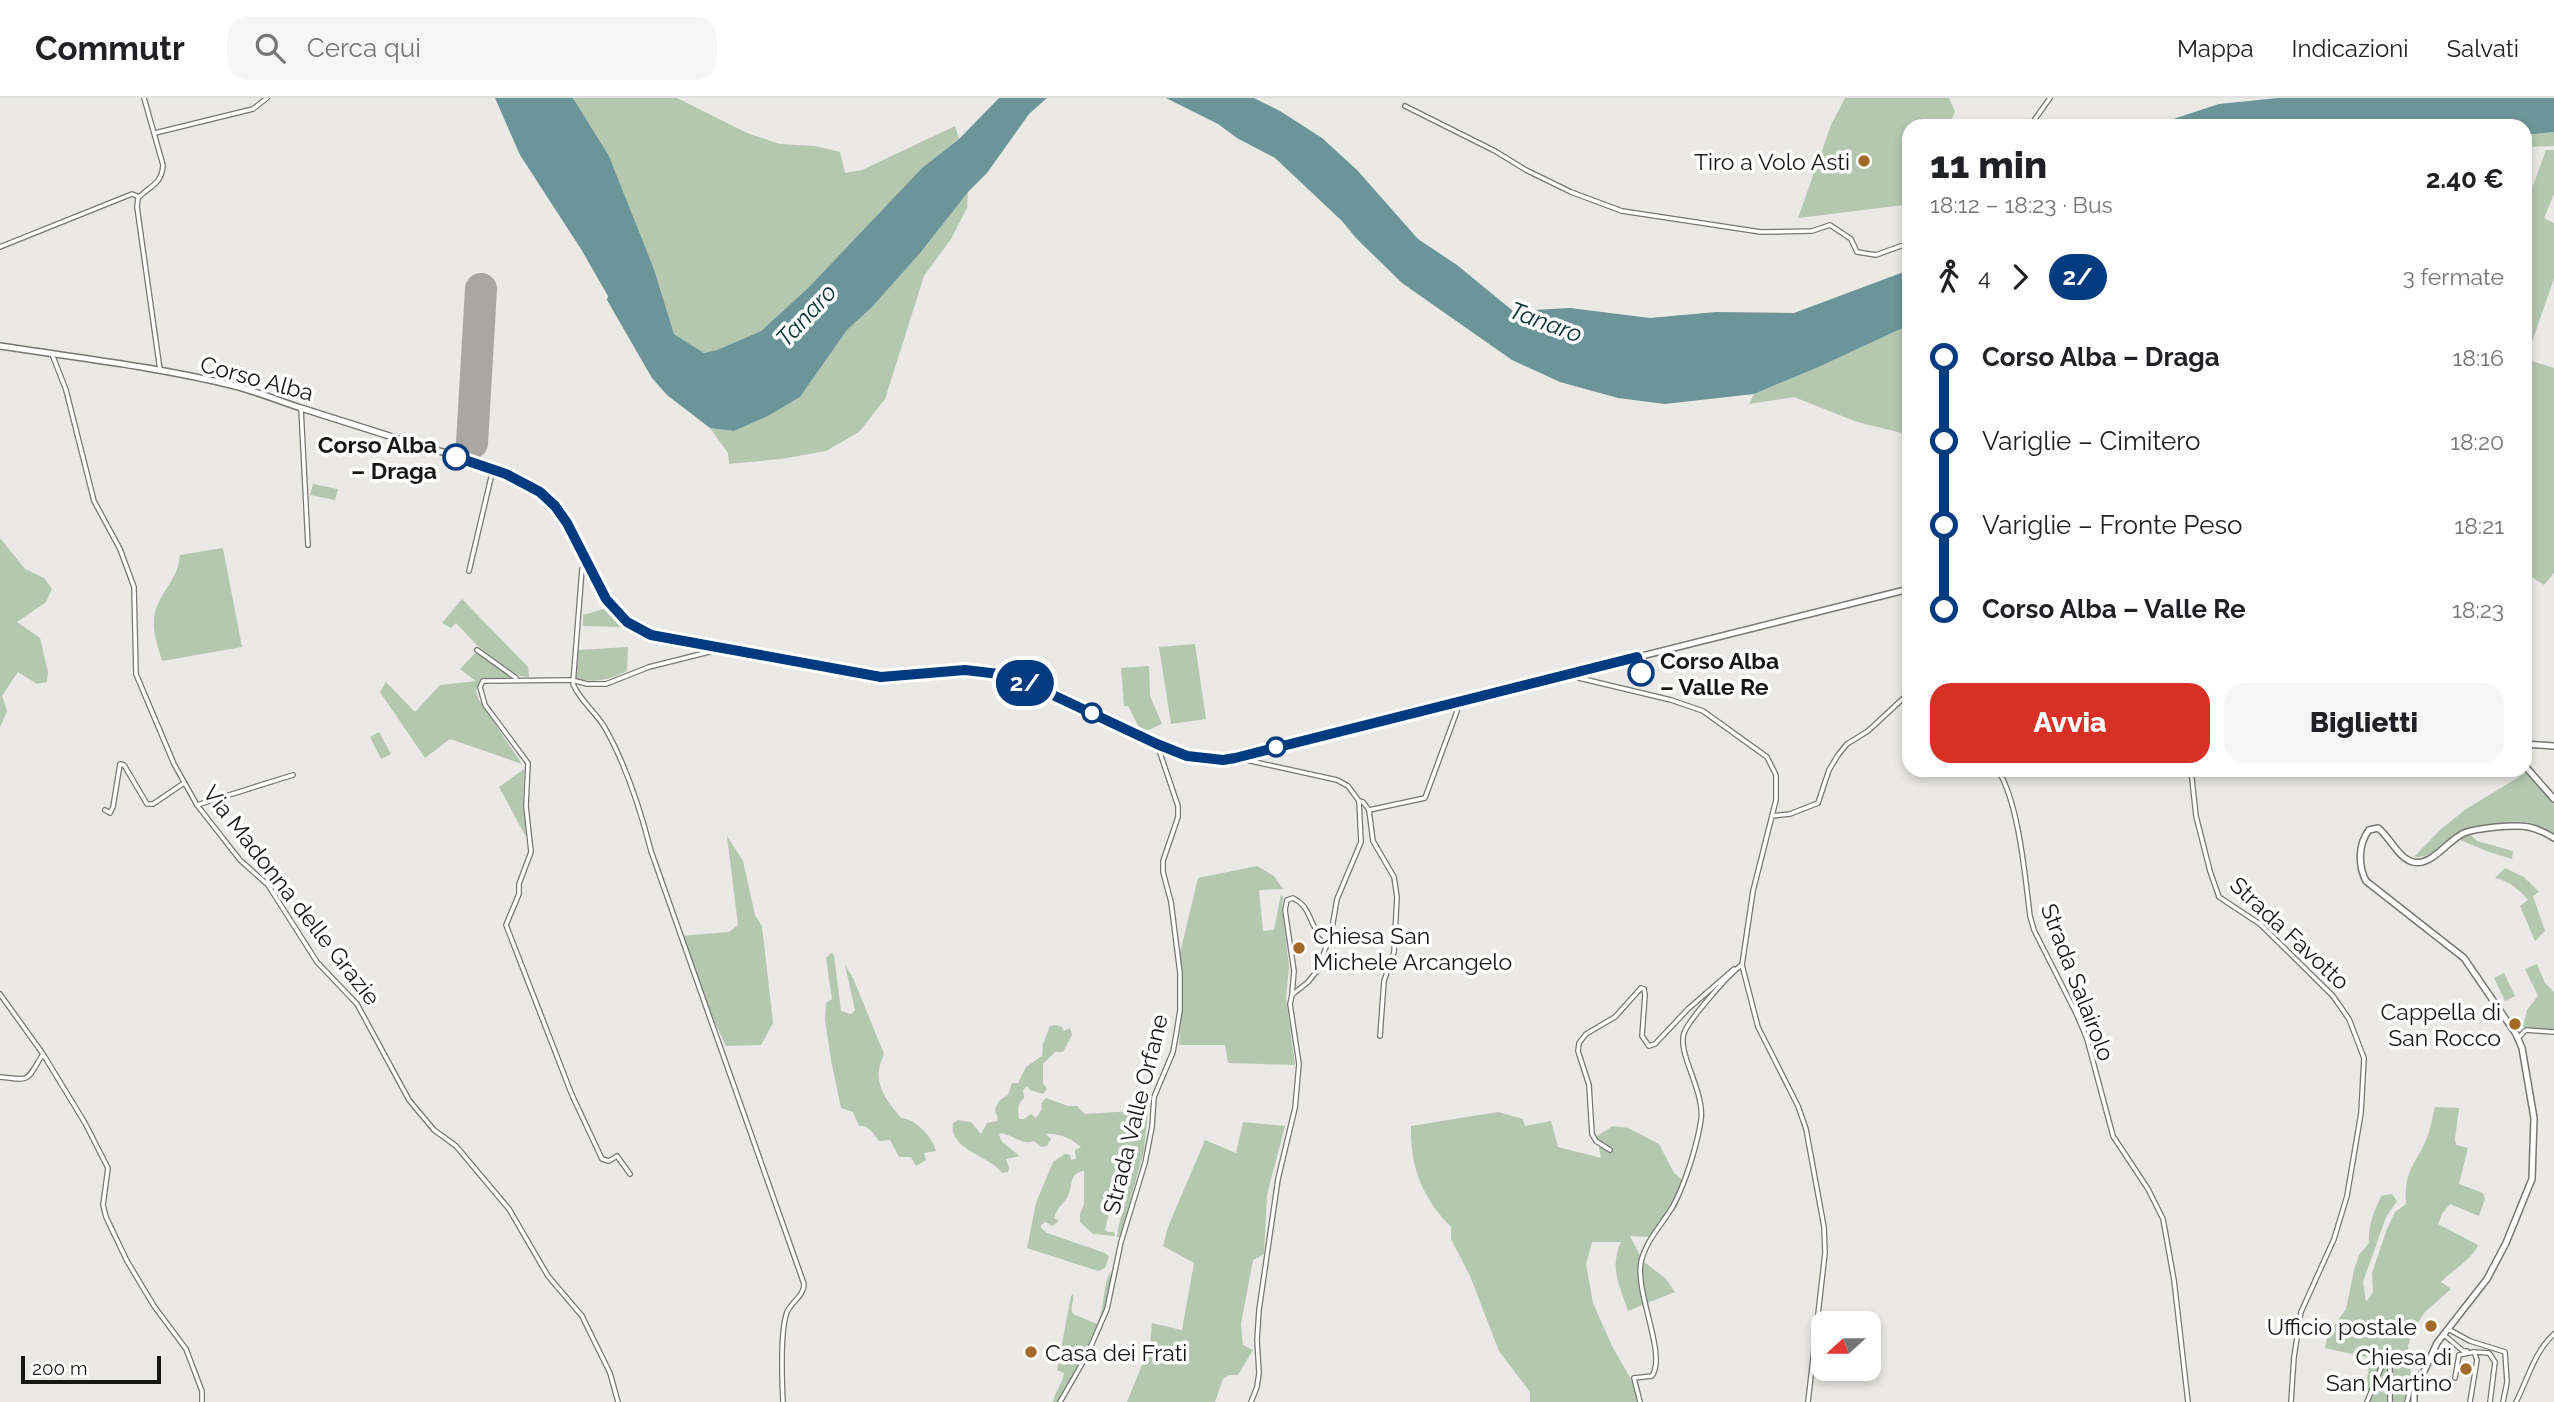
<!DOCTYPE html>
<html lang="it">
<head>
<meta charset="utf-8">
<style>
  :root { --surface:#fff; --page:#f6f6f6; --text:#202124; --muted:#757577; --line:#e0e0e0; --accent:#d93025 }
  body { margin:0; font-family:Raleway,sans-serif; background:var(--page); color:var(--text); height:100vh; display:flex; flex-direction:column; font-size:26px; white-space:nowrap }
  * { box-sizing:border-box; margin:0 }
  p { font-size:23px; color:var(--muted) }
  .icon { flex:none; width:38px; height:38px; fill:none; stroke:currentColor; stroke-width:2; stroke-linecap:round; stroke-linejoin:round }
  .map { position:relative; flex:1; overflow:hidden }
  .drawer { position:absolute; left:1902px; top:21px; width:630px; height:658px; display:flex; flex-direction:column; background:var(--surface); border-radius:21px; box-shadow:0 4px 10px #0003 }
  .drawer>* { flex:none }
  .badge { padding:0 14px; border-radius:23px; font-size:24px; line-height:46px }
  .needle { width:46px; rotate:249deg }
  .tools { position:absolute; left:1811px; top:1213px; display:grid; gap:14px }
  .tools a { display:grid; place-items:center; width:70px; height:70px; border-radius:14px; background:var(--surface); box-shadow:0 4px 10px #0003; font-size:35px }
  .scale { position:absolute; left:21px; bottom:18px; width:140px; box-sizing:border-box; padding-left:7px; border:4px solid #171715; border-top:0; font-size:19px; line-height:24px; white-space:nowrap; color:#171715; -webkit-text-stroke:5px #fff; paint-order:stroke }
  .map>.badge { position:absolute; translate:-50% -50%; box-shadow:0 0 0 4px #fff }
  .legs { display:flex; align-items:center; gap:10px; height:77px; padding:0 28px; font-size:23px }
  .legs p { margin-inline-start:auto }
  .headline { display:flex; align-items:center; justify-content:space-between; height:119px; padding:0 28px }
  h1 { font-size:38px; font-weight:800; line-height:52px }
  .primary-button { display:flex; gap:14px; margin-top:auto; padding:14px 28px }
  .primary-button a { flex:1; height:80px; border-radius:21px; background:var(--accent); color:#fff; font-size:28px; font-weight:800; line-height:80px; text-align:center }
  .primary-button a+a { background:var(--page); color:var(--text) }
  ul { padding:0 28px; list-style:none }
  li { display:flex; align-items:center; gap:24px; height:84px; font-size:26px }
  li i { display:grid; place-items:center; width:10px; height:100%; margin:0 9px; background:currentColor }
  li i::after { content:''; width:18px; height:18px; margin:-9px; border:5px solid; border-radius:50%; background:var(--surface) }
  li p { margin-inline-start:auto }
  li:first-child i { background:linear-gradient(#0000 50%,currentColor 0) }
  li:last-child i { background:linear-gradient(currentColor 50%,#0000 0) }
  header { display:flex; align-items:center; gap:42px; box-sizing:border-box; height:98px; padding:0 35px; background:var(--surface); border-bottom:2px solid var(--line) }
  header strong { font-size:33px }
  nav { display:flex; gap:38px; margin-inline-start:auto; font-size:24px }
  .search { width:490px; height:63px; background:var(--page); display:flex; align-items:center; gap:18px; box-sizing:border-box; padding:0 24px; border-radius:21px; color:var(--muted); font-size:26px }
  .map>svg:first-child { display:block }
  .green { fill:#b3c8af }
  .water { fill:#6b9598 }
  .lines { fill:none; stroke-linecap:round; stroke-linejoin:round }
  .runway { stroke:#a8a7a4; stroke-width:32 }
  .minor-casing { stroke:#767672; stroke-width:6 }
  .tertiary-casing { stroke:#767672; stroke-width:8 }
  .minor { stroke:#fff; stroke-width:3.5 }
  .tertiary { stroke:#fff; stroke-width:5 }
  .line-1-casing { stroke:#fff; stroke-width:16 }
  .line-1 { stroke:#003b80; stroke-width:10 }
  .poi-dot { fill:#a46b28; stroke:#fff; stroke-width:2.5 }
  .stop-1-dot { fill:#fff; stroke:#003b80; stroke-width:3.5 }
  .labels { text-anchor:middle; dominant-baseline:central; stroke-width:7; stroke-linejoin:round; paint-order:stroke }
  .poi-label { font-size:23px; fill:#171715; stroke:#fff; text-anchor:end }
  .street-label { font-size:23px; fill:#171715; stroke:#fff }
  .stop-label { font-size:23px; font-weight:bold; fill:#171715; stroke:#fff; text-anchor:end }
  .water-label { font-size:24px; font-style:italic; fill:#053235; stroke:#fff }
</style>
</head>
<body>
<header>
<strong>Commutr</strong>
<div class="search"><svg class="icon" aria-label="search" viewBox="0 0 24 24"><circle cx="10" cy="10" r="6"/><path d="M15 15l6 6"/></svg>Cerca qui</div>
<nav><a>Mappa</a><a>Indicazioni</a><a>Salvati</a></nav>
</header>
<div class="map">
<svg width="2554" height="1304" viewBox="0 0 2554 1304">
  <rect width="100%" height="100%" fill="#eae9e5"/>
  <g class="green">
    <polygon points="573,0 677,0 747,35 780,46 815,48 840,54 845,75 862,72 955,28 959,40 922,70 808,190 761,233 717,252 704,255 674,236 654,171 609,58"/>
    <polygon points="1845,0 1949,0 1955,14 1948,28 1909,28 1909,98 1904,107 1798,120 1831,27"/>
    <polygon points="2554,34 2554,48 2525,49 2525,37"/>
    <polygon points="2546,52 2554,52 2554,96 2544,120 2554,125 2554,181 2526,261 2554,270 2554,475 2544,487 2525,474 2525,110"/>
    <polygon points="968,94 967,110 951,141 924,178 885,301 859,334 826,353 781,361 729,366 728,355 710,330 734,333 768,318 800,299 847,232 873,208 921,154"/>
    <polygon points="1909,227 1909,269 1905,272 1909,289 1909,337 1857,324 1794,299 1749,306 1754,296 1823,267"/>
    <polygon points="313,386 338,391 335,402 310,397"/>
    <polygon points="0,440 25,471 44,480 52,491 46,504 17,524 40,540 48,574 47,584 37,586 18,574 2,598 7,613 0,629"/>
    <path d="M223 450 242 549 162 563C159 551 153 537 154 524 154 498 178 485 180 457Z"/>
    <path d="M462 501 528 569 529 579C504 579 472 542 456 525L451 530 442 525Z"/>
    <polygon points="607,510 621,529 583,528 583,517"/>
    <polygon points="1195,546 1206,621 1171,626 1159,549"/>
    <path d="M628 549 627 573C610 581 595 586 575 580L577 552Z"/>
    <polygon points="476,554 512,579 480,582 476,593 479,602 522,666 450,641 425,660 380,594 386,584 415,614 440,587 476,583 460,571"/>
    <polygon points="1149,568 1150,598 1162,626 1142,635 1128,608 1124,608 1121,570"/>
    <polygon points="379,634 391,656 381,661 370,639"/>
    <polygon points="524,671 523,702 526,739 499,689"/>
    <path d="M2527 674 2554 707V737C2545 732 2535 725 2525 724 2511 722 2467 729 2456 737 2442 746 2432 760 2414 759L2441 731 2466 711Z"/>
    <polygon points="2470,736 2477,743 2513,753 2512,761 2489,754 2458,741"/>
    <polygon points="727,738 743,763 755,817 762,828 773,925 761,947 726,948 699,891 681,838 729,834 738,827"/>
    <polygon points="1257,768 1274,778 1283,791 1259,792 1263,833 1274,832 1281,796 1283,799 1282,808 1289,869 1286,900 1295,967 1228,965 1225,947 1179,947 1182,912 1180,855 1198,780"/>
    <path d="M2505 770 2524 779 2539 794 2533 798 2545 833 2535 843 2520 808 2528 802C2518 791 2510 783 2495 780Z"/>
    <path d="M831 855 834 857 841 913 851 916 855 912 845 867 853 880 884 956C871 983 884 999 901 1020 915 1020 933 1040 936 1053L924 1055 926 1062 916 1068 911 1059H899L890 1042 879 1043C873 1035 869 1027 859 1028L853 1014 841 1010 831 962 825 922 826 905 832 901 826 860Z"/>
    <polygon points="2537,866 2545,885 2554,894 2554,932 2523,929 2527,912 2538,898 2525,871"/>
    <polygon points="2504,875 2515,898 2505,903 2494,880"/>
    <path d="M1056 927 1062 929 1064 933 1070 930 1072 937 1063 954H1055L1043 966V985L1047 991 1043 996 1030 992 1027 988 1023 992 1024 1000C1017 1006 1018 1011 1019 1021H1024L1031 1016 1036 1020 1042 1011 1041 1006 1046 1000 1068 1008H1077L1085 1016 1148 1012 1144 1053 1120 1139H1117C1118 1122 1127 1107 1128 1089L1123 1087 1117 1100 1118 1107H1121L1120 1113 1109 1115 1105 1132 1108 1134H1114L1115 1138 1093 1136 1080 1124V1116L1084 1106V1073C1079 1074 1078 1074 1074 1078 1071 1083 1071 1090 1069 1095 1065 1106 1059 1106 1054 1120L1059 1123 1052 1128 1046 1124 1041 1127V1130L1047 1135 1105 1155 1109 1159 1105 1170 1098 1173 1027 1150 1036 1105 1053 1064 1065 1056 1070 1057 1071 1062 1076 1061 1075 1052 1081 1049C1069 1040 1060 1035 1046 1036L1051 1041 1047 1048 1041 1049 1034 1043C1023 1048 1013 1037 1001 1035L999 1037 1002 1044 1020 1058 1006 1061 1009 1070 1008 1074 1002 1075C991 1058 948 1052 953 1025L958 1022 971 1024 981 1036 987 1025 997 1023 998 1020 995 1013C997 1004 1000 1001 1008 997L1012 985H1018L1026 969 1042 958 1043 946 1050 928Z"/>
    <path d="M2435 1009 2459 1010 2455 1041 2456 1047 2468 1050 2459 1086 2483 1095 2485 1101 2479 1118 2450 1106 2442 1116 2438 1126 2478 1147C2473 1161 2452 1172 2441 1184L2451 1191 2425 1214 2414 1230 2408 1248 2411 1277 2404 1304H2367L2370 1299 2366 1290 2370 1260 2325 1250 2328 1236 2346 1211 2354 1172 2359 1157 2369 1145C2368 1127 2374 1114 2381 1098L2392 1096 2397 1103 2386 1119 2363 1184 2366 1204 2373 1194 2372 1175 2387 1131 2395 1114 2406 1106C2404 1073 2414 1069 2426 1042 2431 1032 2432 1019 2435 1009Z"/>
    <path d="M1498 1014 1523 1021 1525 1028 1551 1023 1558 1049 1601 1060 1597 1038 1613 1028 1628 1030 1659 1046 1674 1075 1686 1085 1677 1109 1652 1139 1630 1138 1643 1163 1666 1181 1675 1194 1628 1213C1620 1188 1609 1170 1621 1144H1592L1586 1166 1593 1205 1612 1248 1632 1283 1637 1304H1530V1294L1499 1253 1470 1178 1451 1141V1129C1422 1100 1410 1068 1411 1028Z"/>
    <polygon points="1243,1024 1285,1028 1267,1097 1264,1156 1253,1162 1241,1226 1243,1247 1253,1252 1238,1277 1229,1277 1223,1281 1215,1304 1127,1304 1150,1247 1152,1225 1182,1232 1194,1165 1163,1148 1168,1129 1205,1042 1236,1055"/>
    <path d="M1111 1173C1116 1208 1075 1272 1057 1304H1053C1055 1293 1063 1285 1064 1275L1057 1272 1071 1198 1073 1196C1075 1203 1069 1209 1073 1216L1097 1226C1105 1210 1102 1188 1111 1173Z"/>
  </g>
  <g class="water">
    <polygon points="495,0 573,0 609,58 654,171 674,236 704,255 717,252 761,233 808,190 922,70 960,40 999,0 1047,0 1029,16 987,75 968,94 921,154 873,208 847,232 800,299 768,318 734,333 710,330 667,297 652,280 607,202 608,198 581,151 520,57"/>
    <polygon points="1166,0 1254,0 1280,13 1322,40 1357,72 1418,141 1457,167 1513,213 1570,210 1650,220 1716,214 1794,215 1909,172 1909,227 1823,267 1754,296 1665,306 1618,300 1560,284 1512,262 1402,185 1356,140 1342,123 1275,60 1237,40 1218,26"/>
    <polygon points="2278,0 2554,0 2554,34 2525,37 2525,28 2152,28 2219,6"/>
  </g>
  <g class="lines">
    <polyline class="runway" points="472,345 481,191"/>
    <defs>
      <g id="minor">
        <polyline points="1405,8 1495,53 1526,72 1571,94 1622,113 1761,134 1812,133 1830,127 1851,141 1857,154 1876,157 1909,145"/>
        <polyline points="2030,28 2050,0"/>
        <polyline points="155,35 253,11 267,0"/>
        <polyline points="138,100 137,109 160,272"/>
        <path d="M0 149 132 96 139 99C150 88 162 86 163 67L144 0"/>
        <polyline points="52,256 66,292 94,403 120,451 134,489 136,576 174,666 197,707 240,762 268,787 317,864 357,906 409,1002 434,1032 456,1048 509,1111 548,1178 582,1218 610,1275 618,1304"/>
        <polyline points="301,310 308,447"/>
        <path d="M586 463 582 471 573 586C580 603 596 614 605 630 625 665 641 714 651 753L804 1186C804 1198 792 1203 787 1214 780 1233 782 1283 783 1304"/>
        <polyline points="469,473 493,371"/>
        <polyline points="477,552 516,580"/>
        <polyline points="1571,576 1579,580 1671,602 1703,613 1767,659 1776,677 1776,702 1753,793 1742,867 1758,929 1798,1008 1806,1031 1824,1129 1825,1155 1808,1304"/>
        <polyline points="1237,660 1337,682 1348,688 1359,703 1361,744 1337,801 1331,836 1317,873 1308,884 1292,897 1290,906 1299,966 1295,1010 1278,1081 1259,1212 1257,1242 1259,1275 1257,1289 1251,1304"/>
        <path d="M1998 672C2019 706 2025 778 2030 818L2034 832 2077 917 2087 941 2113 1038 2148 1091 2163 1121 2174 1182 2188 1304"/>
        <polyline points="2191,672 2196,718 2210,773 2219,799 2260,826 2333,898 2349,921 2364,960 2361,1015 2347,1098 2334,1141 2301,1214 2294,1259 2291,1304"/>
        <polyline points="1359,703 1363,704 1369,712 1373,743 1394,779 1397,799 1394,854 1384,883 1380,938"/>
        <polyline points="197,707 293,677"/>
        <polyline points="105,712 110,715 113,709 120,666 124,667 147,706 153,706 184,685"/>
        <polyline points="1369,712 1425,700 1460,605"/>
        <polyline points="1772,718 1790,716 1818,705 1829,672 1838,657 1847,646 1868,633 1909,595"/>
        <polyline points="0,896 43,956 85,1025 108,1070 103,1107 106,1119 127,1163 154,1208 186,1251 202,1293 202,1304"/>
        <path d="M1292 897 1294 873 1285 812 1287 802 1293 800C1309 809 1307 816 1315 830 1318 835 1324 838 1329 842"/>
        <polyline points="2518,940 2526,932 2554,934"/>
        <path d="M0 979C32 983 26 983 43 956"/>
        <polyline points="1610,1052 1596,1043 1592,1036 1589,987 1578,953 1579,945 1586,936 1615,919 1641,890 1644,891 1645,897 1642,938 1649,948 1655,946 1688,911 1734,871"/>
        <polyline points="630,1076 617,1058 609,1063 602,1061 572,997 506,827 519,796 519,786 531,754 526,708 528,665 485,607 480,589 483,583 572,582 587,586 606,586 649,569 709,554 713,550"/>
        <polyline points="2448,1231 2470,1243 2505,1254 2507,1284 2503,1304"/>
        <polyline points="2443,1236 2463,1253 2467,1253"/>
        <polyline points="2455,1280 2459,1257 2474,1254 2489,1255 2495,1264 2490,1304"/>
        <polyline points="1060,1304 1087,1257 1107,1211 1121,1144 1145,1065 1152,1029 1154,999 1173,954 1176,937 1180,912 1180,875 1171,804 1163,774 1163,763 1178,719 1178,708 1157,646"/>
        <path d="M1640 1304 1634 1280 1652 1278C1667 1256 1635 1196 1641 1164 1646 1142 1662 1127 1673 1108 1685 1086 1697 1048 1701 1022 1705 993 1677 956 1684 935 1688 923 1731 873 1742 867"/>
        <polyline points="2367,1304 2386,1258 2390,1263 2390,1304"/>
        <polyline points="2407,1304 2413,1280 2423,1274"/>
        <polyline points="2470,1304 2477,1262 2474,1254"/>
        <path d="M2516 1304C2528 1281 2534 1254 2554 1236"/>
      </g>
      <g id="tertiary">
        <path d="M0 248C78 260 159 269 235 288 258 294 279 303 301 310 335 321 368 331 402 342 446 356 497 366 536 391 591 427 584 511 651 537L881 579 965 572 999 576 1038 590 1157 646 1187 658 1223 662 1235 660 1909 491"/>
        <polyline points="2525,646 2554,648"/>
        <polyline points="2525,668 2554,701"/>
        <path d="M2414 1304V1295L2437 1245 2487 1181 2506 1145 2532 1081 2534 1020 2522 950 2516 936 2464 860 2366 783C2358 768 2358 746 2369 732L2378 730C2390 739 2398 760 2413 764 2431 769 2448 742 2464 735 2477 730 2515 726 2529 729 2538 731 2546 735 2554 740"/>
      </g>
    </defs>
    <use href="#minor" class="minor-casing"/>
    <use href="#tertiary" class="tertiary-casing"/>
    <use href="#minor" class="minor"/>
    <use href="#tertiary" class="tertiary"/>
  </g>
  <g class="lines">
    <defs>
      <polyline id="line-1" points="456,359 506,376 540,394 555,408 567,425 606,501 627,524 651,537 881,579 965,572 999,576 1038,590 1157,646 1187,658 1223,662 1235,660 1637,559 1641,575"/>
    </defs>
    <use href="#line-1" class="line-1-casing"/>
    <use href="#line-1" class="line-1"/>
  </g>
  <g class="poi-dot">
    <circle cx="1864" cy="63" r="7"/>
    <circle cx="1299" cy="850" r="7"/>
    <circle cx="2515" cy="926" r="7"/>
    <circle cx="2431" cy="1228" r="7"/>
    <circle cx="1031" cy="1254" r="7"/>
    <circle cx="2466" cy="1271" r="7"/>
  </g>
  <g class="stop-1-dot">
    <circle cx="456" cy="359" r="12"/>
    <circle cx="1641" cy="575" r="12"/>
    <circle cx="1092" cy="615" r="9"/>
    <circle cx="1276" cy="649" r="9"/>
  </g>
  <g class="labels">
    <g class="poi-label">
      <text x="1850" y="63">Tiro a Volo Asti</text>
      <text x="1313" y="837" text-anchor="start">Chiesa San<tspan x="1313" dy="26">Michele Arcangelo</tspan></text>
      <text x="2501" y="913">Cappella di<tspan x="2501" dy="26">San Rocco</tspan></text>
      <text x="2417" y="1228">Ufficio postale</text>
      <text x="1045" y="1254" text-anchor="start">Casa dei Frati</text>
      <text x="2452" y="1258">Chiesa di<tspan x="2452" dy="26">San Martino</tspan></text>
    </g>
    <g class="street-label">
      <text transform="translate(257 280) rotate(15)">Corso Alba</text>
      <text transform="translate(292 797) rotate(52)">Via Madonna delle Grazie</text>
      <text transform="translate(2290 835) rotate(43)">Strada Favotto</text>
      <text transform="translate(2078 884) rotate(69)">Strada Salairolo</text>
      <text transform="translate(1135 1016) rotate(-76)">Strada Valle Orfane</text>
    </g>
    <g class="stop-label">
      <text x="437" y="346">Corso Alba<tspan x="437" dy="26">– Draga</tspan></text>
      <text x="1660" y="562" text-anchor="start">Corso Alba<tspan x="1660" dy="26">– Valle Re</tspan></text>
    </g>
    <g class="water-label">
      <text transform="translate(806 217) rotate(-47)">Tanaro</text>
      <text transform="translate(1546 224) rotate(20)">Tanaro</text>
    </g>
  </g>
</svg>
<div class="tools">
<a><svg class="needle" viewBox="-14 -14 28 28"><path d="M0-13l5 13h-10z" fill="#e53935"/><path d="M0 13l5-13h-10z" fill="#757577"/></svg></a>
</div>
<div class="scale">200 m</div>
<b class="badge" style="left:1025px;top:585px;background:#003b80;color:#fff">2/</b>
<section class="drawer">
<div class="headline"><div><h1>11 min</h1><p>18:12 – 18:23 · Bus</p></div><b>2.40 €</b></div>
<div class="legs"><svg class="icon" aria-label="walk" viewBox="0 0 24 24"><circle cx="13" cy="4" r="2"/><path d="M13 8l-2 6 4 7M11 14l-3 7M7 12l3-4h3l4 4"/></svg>4<svg class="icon" aria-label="forward" viewBox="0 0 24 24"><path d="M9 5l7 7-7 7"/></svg><b class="badge" style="background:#003b80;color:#fff">2/</b><p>3 fermate</p></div>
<ul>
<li><i style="color:#003b80"></i><b>Corso Alba – Draga</b><p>18:16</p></li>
<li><i style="color:#003b80"></i><span>Variglie – Cimitero</span><p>18:20</p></li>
<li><i style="color:#003b80"></i><span>Variglie – Fronte Peso</span><p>18:21</p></li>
<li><i style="color:#003b80"></i><b>Corso Alba – Valle Re</b><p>18:23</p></li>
</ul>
<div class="primary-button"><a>Avvia</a><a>Biglietti</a></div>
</section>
</div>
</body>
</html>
